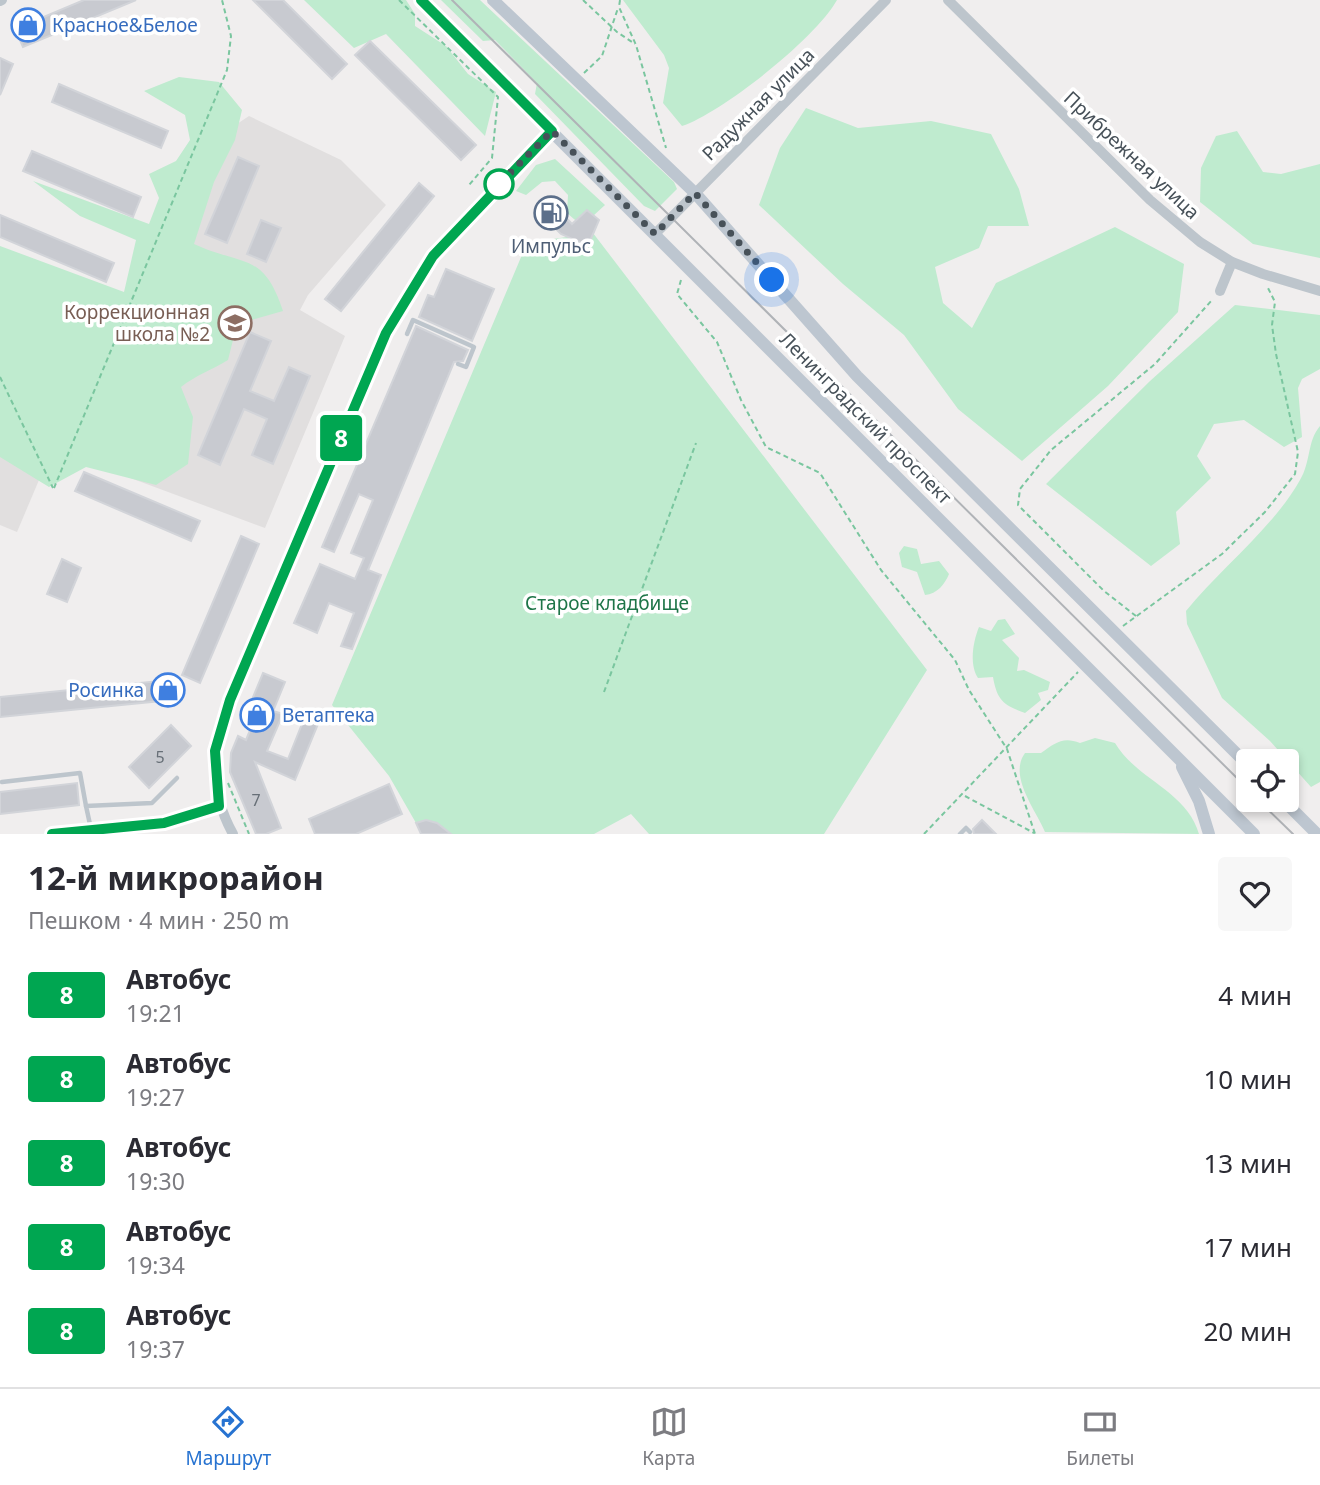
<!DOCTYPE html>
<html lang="ru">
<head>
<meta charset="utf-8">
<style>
  :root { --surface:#fff; --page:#f7f7f7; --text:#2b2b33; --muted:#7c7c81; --line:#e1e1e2; --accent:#2773d1 }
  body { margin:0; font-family:"Noto Sans",sans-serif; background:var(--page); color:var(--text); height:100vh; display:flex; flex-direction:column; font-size:26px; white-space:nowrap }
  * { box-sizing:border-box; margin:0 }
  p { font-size:23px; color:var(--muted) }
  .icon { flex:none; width:38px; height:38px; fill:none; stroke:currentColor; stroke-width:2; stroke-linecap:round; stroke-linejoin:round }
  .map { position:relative; height:834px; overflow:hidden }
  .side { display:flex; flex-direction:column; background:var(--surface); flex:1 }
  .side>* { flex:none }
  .badge { padding:0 14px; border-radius:5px; font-size:24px; line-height:46px }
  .tools { position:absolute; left:1236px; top:749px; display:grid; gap:14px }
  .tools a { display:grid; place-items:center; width:63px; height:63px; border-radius:7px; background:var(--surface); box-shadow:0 4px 10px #0003; font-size:35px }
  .you { position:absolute; width:35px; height:35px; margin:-18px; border:5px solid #fff; border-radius:50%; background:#1a73e8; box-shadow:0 0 0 10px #1a73e833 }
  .map>.badge { position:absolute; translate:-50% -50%; box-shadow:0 0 0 4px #fff }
  .round { display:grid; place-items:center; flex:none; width:74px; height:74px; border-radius:7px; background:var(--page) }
  .head { display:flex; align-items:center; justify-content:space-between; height:119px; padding:0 28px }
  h1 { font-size:33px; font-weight:700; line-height:52px }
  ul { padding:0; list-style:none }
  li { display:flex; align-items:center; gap:21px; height:84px; padding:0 28px }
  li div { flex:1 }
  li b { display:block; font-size:26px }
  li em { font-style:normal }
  li .badge { min-width:77px; font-weight:700; text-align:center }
  .dock { display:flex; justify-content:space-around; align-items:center; height:98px; border-top:2px solid var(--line); background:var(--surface); font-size:19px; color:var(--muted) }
  .dock a { display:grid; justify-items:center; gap:4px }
  .dock .current { color:var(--accent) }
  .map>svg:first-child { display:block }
  .education { fill:#e1dfdf }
  .green { fill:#bfebcf }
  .building { fill:#c8cad0; stroke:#d2d4d9; stroke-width:2 }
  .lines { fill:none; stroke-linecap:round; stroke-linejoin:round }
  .path { stroke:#7ac69f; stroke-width:2; stroke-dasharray:5 3.5; stroke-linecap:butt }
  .lane { stroke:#bdc5cc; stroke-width:4.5 }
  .street { stroke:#bdc5cc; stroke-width:10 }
  .secondary { stroke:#bdc6d0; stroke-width:12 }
  .tram { stroke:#b0b3b7; stroke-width:2 }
  .line-casing { stroke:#fff; stroke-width:16 }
  .line { stroke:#00a651; stroke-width:10 }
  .walk { stroke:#475159; stroke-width:7; stroke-dasharray:0 12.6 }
  .stop-dot { fill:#fff; stroke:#00a651; stroke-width:3.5 }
  .labels { text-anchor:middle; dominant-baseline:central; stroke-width:7; stroke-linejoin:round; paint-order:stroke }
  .number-label { font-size:16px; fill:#676f77 }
  .shop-label { font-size:19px; fill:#366cbe; stroke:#fff; text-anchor:start }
  .street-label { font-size:19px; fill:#475159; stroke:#fff }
  .service-label { font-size:19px; fill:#4e5e75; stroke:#fff }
  .education-label { font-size:19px; fill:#785e54; stroke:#fff; text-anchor:end }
  .park-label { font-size:19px; fill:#1e7548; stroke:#fff }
</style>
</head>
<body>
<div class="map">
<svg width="1320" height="834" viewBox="0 0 1320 834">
  <rect width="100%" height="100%" fill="#f0eeee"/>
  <g class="education">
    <polygon points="249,116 341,160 386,205 308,295 300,310 345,336 265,528 90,463 228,130"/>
    <polygon points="0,410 39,480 17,532 0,525"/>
  </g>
  <g class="green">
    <polygon points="304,0 406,0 415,14 415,26 446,46 468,74 496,92 485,136 386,34 354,48"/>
    <polygon points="441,0 480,0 674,182 677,189 655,211 644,206 535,94 537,83 495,40 483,41"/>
    <path d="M623 0H837C816 38 723 112 682 126L663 103 669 68 664 55Z"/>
    <path d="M179 77 219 82 242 110 235 140 214 182 194 244C244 267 263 251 283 311L237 324 228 360C212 370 196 375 181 387L193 417 188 464 156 485 86 467 49 487 0 457V246L124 292 136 240 80 216 33 181 149 224 159 198 149 174 176 161 190 140 185 115 144 91Z"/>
    <polygon points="806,108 858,128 931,121 991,134 1019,189 1029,226 988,226 979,248 935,267 943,303 972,328 996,283 1115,227 1184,264 1178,312 1108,386 1022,461 958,409 904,335 843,284 759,205 780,148"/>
    <polygon points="1237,131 1263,172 1281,174 1320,164 1320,258 1253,244 1200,202 1201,168 1216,136"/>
    <polygon points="555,159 605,205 582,226 567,213 568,195 555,181 542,182 526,195 516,191 536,165"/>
    <polygon points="593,233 927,670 824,834 649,834 631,814 594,834 451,834 437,823 416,823 389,776 332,705 527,243"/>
    <polygon points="1235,305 1320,315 1320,369 1302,379 1298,388 1302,437 1284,447 1244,420 1214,424 1197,456 1211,478 1176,512 1180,544 1151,566 1046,484 1150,381"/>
    <path d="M1320 426V782L1311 787 1270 741 1222 698 1187 624 1186 611C1221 568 1273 528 1300 480 1311 462 1307 441 1320 426Z"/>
    <path d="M904 546 917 549 921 564 939 561 949 574C945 584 937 594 925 595L917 572 902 567 899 553Z"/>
    <path d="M1005 619 1015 634 1002 640 1019 658 1017 671 1024 670 1050 682 1048 690 1038 693 1041 700 1025 713C1003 705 997 700 993 677L978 678C969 664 973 642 979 627L991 631 998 620Z"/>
    <path d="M1095 738 1115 743C1137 780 1187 791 1199 834L1045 832C1036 810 1008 776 1025 753H1041C1055 743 1063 736 1080 743Z"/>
  </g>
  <g class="building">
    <polygon points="84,0 136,0 23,47 15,29"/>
    <polygon points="253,0 283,0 347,64 332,79"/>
    <polygon points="370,41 476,145 461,160 355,55"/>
    <polygon points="0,58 13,64 0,95"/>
    <polygon points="59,84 168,131 161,148 52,102"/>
    <polygon points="32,151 141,197 133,217 23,171"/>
    <polygon points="238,157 259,166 227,243 205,234"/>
    <polygon points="419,183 434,196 341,311 325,299"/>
    <polygon points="555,206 572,224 587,210 599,220 588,246 561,234 544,217"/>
    <polygon points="0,215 114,263 106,282 0,237"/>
    <polygon points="261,220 281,228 266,262 247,254"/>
    <polygon points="446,269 494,289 472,341 419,317 428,295 434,297"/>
    <polygon points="416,326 468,350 463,361 454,362 368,570 381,575 352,649 341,646 354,613 329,603 317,633 294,623 320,564 355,579 364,558 351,553 373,500 359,494 334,552 322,547"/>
    <polygon points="250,332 271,341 250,391 274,401 289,367 310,376 273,464 252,455 267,419 244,409 220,465 198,455"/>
    <polygon points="84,472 200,521 191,541 75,491"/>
    <polygon points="241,536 259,544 200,683 182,675"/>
    <polygon points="62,559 81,568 67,602 47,594"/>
    <polygon points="263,673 285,682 273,711 283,714 267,751 288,759 306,714 320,719 295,780 255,762 281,828 266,834 256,834 230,772 231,753 238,736 246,740 260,706 251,702"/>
    <polygon points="169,680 171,700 0,717 0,697"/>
    <polygon points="171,725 191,746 149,788 129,767"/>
    <polygon points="77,783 79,805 0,814 0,792"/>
    <polygon points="389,784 402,814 356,834 315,834 309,819"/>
    <polygon points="426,820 437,823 451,834 421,834 416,823"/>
    <polygon points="982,820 996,834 974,834 973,829"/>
  </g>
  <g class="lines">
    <g class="path">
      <polyline points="399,0 498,97 492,158 469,185"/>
      <polyline points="583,0 617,32 635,44"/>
      <polyline points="620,0 619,7 636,45 666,148"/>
      <polyline points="584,73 602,56 618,8"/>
      <polyline points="681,280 677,294 717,342 741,400 766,447 820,473 881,570 955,660 969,690 1007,749 1035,834"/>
      <polyline points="0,377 53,488"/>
      <polyline points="54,488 227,70 231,36 222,0"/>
      <polyline points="1136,616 1104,591 1018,505 1020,489 1051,450 1155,364 1212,300"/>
      <polyline points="1123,626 1222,554 1265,512 1295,474 1298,452 1276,354 1272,325 1275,302 1268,288"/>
      <polyline points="604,692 696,443"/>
      <polyline points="228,783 249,834"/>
      <polyline points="965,796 1034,833"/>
      <polyline points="924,834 1078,672"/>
    </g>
    <g class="lane">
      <polyline points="407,334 413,320 474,347 466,367 458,364"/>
      <polyline points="2,782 80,773 86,806"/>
      <polyline points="91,829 86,806 152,803 177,778"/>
      <polyline points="960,834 966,828 970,832"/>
    </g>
    <g class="street">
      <polyline points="948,0 1150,200 1200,242 1232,262 1263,274 1320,291"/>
      <polyline points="0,1 2,0"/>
      <polyline points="655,234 886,0"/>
      <polyline points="1220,291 1232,262"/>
      <polyline points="52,834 164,823 219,806"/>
      <path d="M233 834C206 785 215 751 231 700L386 333 433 256 552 131"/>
    </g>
    <g class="secondary">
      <polyline points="420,0 1254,834"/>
      <polyline points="493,0 695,193 857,376 1248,765"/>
      <polyline points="1182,767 1199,801 1209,834"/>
      <polyline points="1283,800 1317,834"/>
    </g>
    <g class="tram">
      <polyline points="452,0 1248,789"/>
      <polyline points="1258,800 1293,834"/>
    </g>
  </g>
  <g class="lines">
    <defs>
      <polyline id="line" points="52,834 164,823 219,806 215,751 230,700 386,333 433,256 552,131 421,0"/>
    </defs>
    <use href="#line" class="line-casing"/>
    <use href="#line" class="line"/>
    <polyline class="walk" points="499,184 496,187 552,131 655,234 695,193 772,280"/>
  </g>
  <defs>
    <symbol id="shop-ring" viewBox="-11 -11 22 22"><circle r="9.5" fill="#fff" stroke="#3f7fe0" stroke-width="1.5"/><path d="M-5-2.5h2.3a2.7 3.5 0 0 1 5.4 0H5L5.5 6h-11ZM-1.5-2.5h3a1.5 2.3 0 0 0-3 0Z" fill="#3f7fe0"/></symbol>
    <symbol id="fuel-ring" viewBox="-11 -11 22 22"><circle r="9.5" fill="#fff" stroke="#5c6f8a" stroke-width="1.5"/><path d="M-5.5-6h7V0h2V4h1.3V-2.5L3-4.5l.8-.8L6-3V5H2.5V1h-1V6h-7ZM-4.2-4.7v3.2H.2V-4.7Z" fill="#5c6f8a"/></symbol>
    <symbol id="school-ring" viewBox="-11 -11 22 22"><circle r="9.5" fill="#fff" stroke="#8d6e63" stroke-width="1.5"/><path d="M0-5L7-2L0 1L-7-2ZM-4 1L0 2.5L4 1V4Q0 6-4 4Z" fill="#8d6e63"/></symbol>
  </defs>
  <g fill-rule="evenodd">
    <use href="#shop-ring" x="9" y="6" width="38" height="38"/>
    <use href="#fuel-ring" x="532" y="194" width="38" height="38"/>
    <use href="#school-ring" x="216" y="304" width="38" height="38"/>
    <use href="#shop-ring" x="149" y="671" width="38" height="38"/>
    <use href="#shop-ring" x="238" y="696" width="38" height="38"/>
  </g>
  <circle class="stop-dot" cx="499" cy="184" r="14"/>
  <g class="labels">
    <g class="number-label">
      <text x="160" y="757">5</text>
      <text x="256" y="800">7</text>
    </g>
    <g class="shop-label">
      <text x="52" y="25">Красное&amp;Белое</text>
      <text x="144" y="690" text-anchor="end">Росинка</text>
      <text x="282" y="715">Ветаптека</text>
    </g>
    <g class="street-label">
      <text transform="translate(758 104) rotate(-45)">Радужная улица</text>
      <text transform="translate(1132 155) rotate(43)">Прибрежная улица</text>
      <text transform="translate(866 418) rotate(45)">Ленинградский проспект</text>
    </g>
    <g class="service-label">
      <text x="551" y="246">Импульс</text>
    </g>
    <g class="education-label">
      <text x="210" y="312">Коррекционная<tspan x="210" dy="22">школа №2</tspan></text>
    </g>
    <g class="park-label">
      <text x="607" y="603">Старое кладбище</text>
    </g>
  </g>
</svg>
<div class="tools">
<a><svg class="icon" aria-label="locate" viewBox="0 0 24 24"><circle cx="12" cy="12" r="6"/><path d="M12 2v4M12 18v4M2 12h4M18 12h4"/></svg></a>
</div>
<div class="you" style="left:772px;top:280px"></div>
<b class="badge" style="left:341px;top:438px;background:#00a651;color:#fff">8</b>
</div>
<section class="side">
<div class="head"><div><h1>12-й микрорайон</h1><p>Пешком · 4 мин · 250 m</p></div><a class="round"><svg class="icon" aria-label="heart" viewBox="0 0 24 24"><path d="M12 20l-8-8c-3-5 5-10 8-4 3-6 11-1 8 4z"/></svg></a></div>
<ul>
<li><span class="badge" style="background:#00a651;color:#fff">8</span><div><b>Автобус</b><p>19:21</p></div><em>4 мин</em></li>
<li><span class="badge" style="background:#00a651;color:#fff">8</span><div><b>Автобус</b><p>19:27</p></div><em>10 мин</em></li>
<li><span class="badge" style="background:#00a651;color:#fff">8</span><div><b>Автобус</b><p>19:30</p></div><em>13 мин</em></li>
<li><span class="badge" style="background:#00a651;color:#fff">8</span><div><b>Автобус</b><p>19:34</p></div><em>17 мин</em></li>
<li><span class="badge" style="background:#00a651;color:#fff">8</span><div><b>Автобус</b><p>19:37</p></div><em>20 мин</em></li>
</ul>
</section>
<nav class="dock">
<a class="current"><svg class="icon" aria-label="directions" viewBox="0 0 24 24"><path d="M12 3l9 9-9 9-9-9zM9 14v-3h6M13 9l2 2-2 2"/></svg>Маршрут</a>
<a><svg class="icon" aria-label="map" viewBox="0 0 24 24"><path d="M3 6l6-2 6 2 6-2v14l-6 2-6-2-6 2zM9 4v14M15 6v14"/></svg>Карта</a>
<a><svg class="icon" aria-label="tickets" viewBox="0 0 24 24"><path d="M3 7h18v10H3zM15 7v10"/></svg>Билеты</a>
</nav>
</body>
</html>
